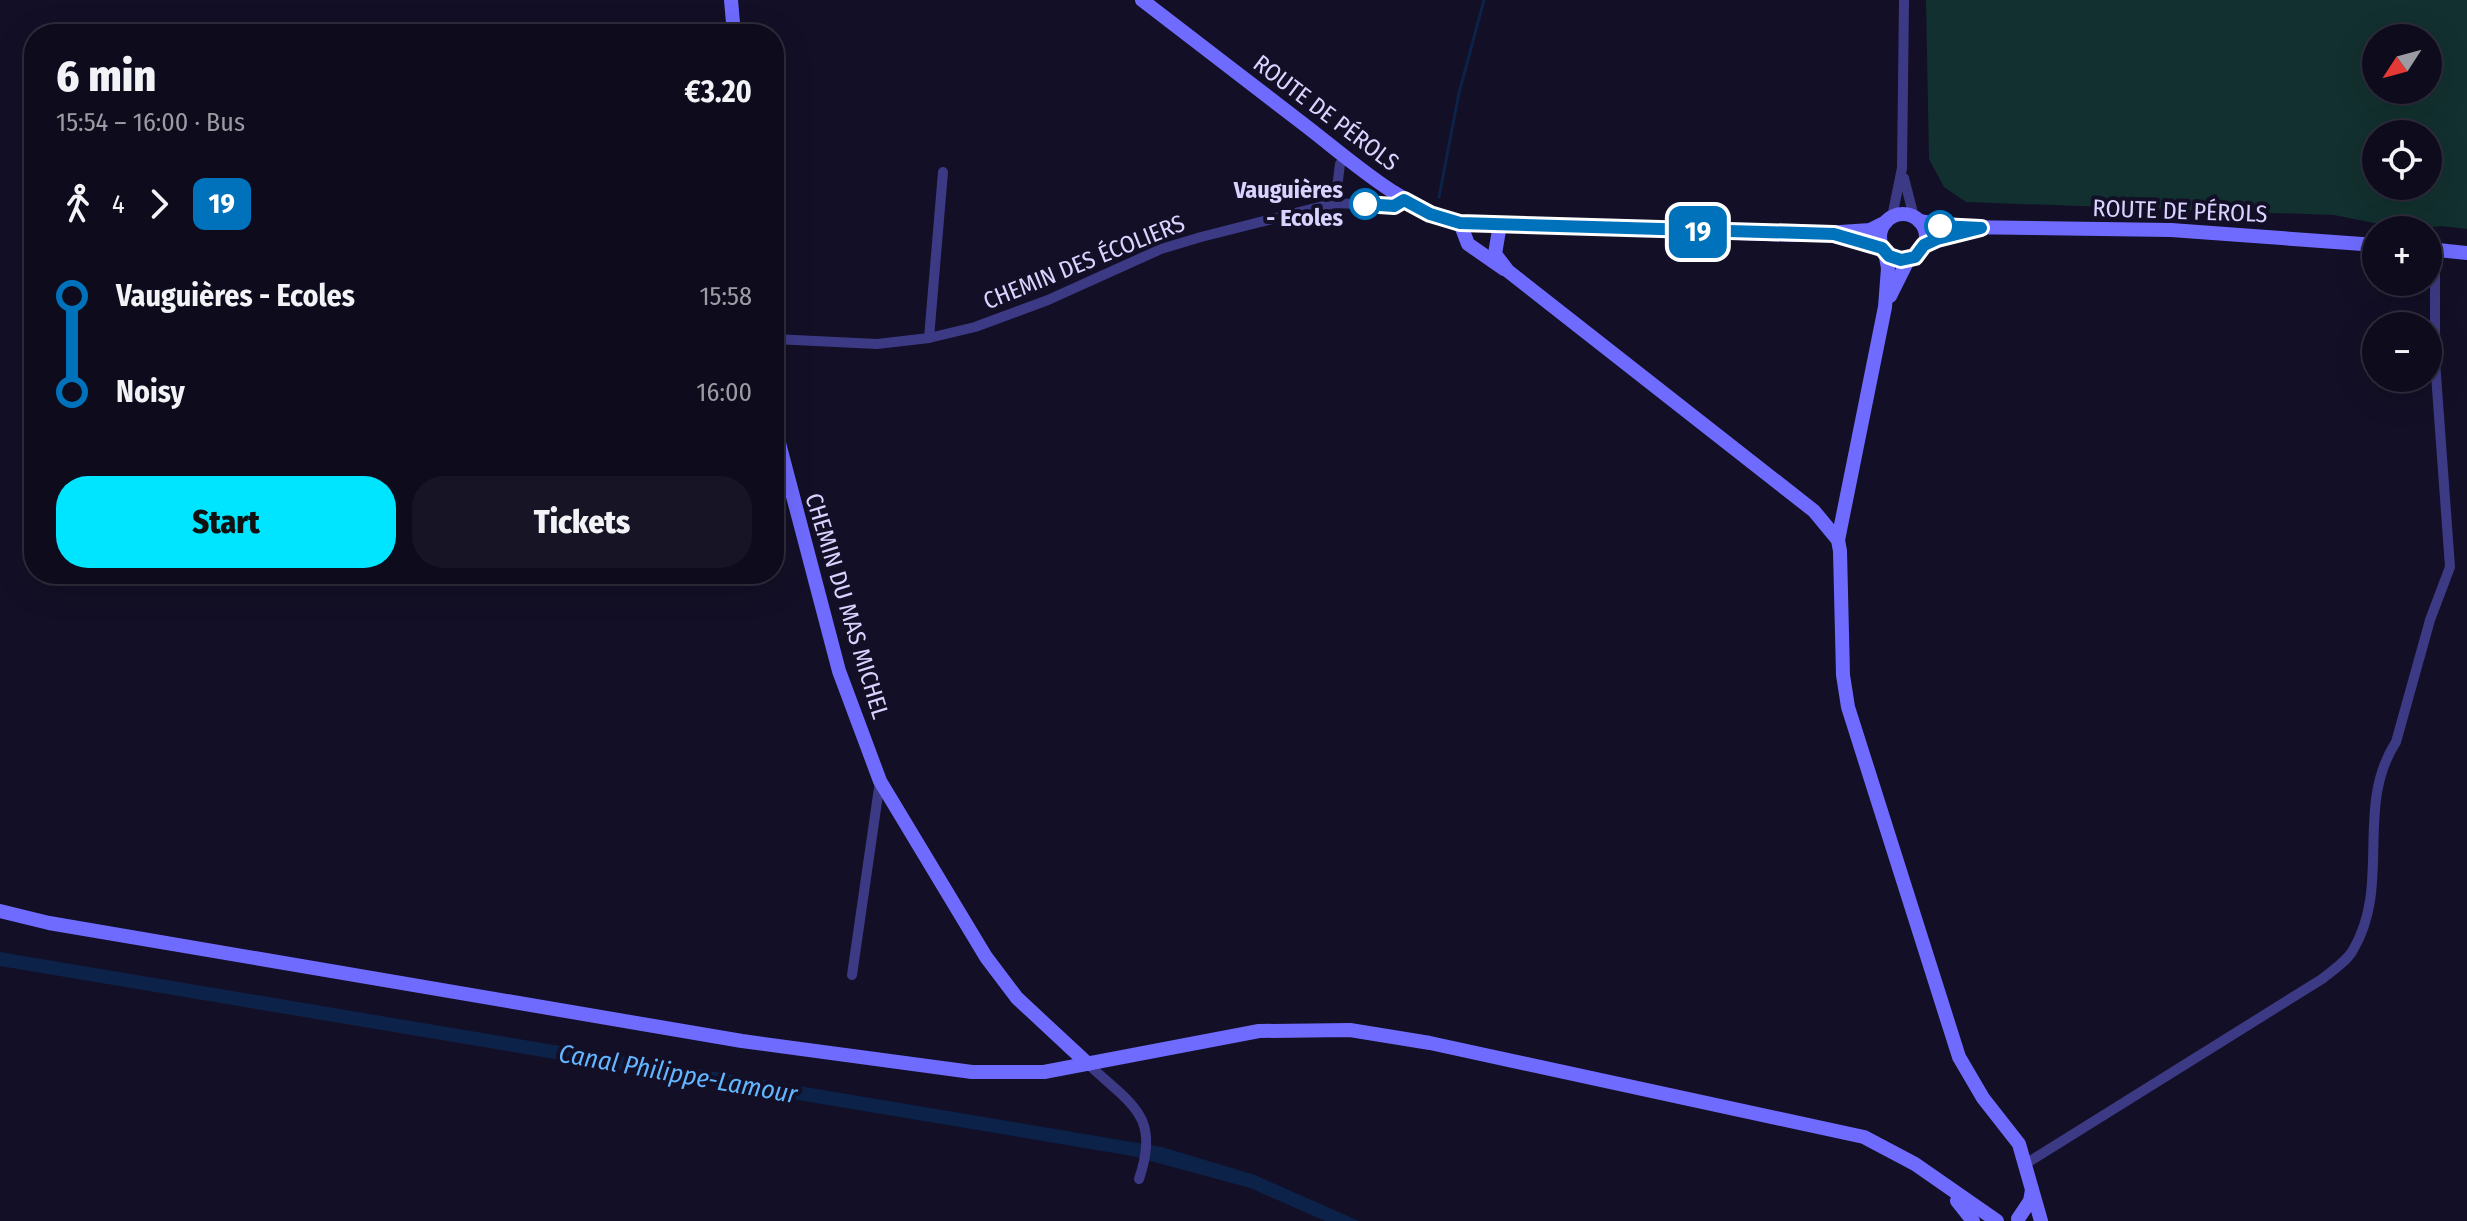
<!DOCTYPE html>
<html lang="en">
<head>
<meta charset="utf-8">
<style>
  :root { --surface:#0e0b1c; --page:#171425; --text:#f1f3f6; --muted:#9b9ba3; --line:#2e2b3b; --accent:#00e5ff }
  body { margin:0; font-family:"Fira Sans Condensed",sans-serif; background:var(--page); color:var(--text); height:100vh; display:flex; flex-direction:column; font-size:30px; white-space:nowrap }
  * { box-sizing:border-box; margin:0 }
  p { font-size:26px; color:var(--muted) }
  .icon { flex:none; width:44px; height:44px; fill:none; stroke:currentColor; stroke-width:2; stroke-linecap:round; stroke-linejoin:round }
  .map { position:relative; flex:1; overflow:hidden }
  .details { position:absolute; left:24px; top:24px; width:760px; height:560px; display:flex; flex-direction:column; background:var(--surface); border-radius:32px; box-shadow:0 8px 32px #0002,0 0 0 2px var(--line) }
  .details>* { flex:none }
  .badge { padding:0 16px; border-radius:12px; font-size:28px; line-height:52px }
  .needle { width:52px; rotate:234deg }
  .fabs { position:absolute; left:2362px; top:24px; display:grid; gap:16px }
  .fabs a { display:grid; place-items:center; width:80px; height:80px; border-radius:50%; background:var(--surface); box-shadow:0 8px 32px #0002,0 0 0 2px var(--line); font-size:40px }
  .map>.badge { position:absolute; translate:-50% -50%; box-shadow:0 0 0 4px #fff }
  .legs { display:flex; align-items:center; gap:12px; height:88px; padding:0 32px; font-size:26px }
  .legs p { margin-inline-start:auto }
  .head { display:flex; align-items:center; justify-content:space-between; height:136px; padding:0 32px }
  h1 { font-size:44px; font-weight:800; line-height:60px }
  .action { display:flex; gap:16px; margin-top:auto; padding:16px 32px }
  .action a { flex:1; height:92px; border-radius:32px; background:var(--accent); color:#111; font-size:32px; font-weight:800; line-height:92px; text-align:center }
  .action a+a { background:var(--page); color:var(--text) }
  ul { padding:0 32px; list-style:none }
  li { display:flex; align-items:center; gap:28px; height:96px; font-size:30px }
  li i { display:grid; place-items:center; width:12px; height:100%; margin:0 10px; background:currentColor }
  li i::after { content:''; width:20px; height:20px; margin:-10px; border:6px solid; border-radius:50%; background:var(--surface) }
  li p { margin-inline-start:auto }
  li:first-child i { background:linear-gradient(#0000 50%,currentColor 0) }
  li:last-child i { background:linear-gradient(currentColor 50%,#0000 0) }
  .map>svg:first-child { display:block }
  .green { fill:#12302f; fill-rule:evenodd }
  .water { fill:#0c2248 }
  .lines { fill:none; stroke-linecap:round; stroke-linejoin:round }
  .stream { stroke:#0c2248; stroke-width:3 }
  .street { stroke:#3d3a85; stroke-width:10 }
  .secondary { stroke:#6f6bff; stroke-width:14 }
  .line-1-casing { stroke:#fff; stroke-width:18 }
  .line-1 { stroke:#0072bc; stroke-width:12 }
  .stop-1-dot { fill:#fff; stroke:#0072bc; stroke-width:4 }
  .labels { text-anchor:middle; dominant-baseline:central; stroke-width:8; stroke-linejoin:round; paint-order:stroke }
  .street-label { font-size:24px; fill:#d9d4ff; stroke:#130f26 }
  .stop-label { font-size:24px; font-weight:bold; fill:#d9d4ff; stroke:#130f26; text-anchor:end }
  .water-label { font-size:26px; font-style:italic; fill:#62b6ff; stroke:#130f26 }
</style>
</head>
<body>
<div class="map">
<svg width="2467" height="1221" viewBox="0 0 2467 1221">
  <rect width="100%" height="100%" fill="#130f26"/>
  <path class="green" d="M1926 0H2467V229L2441 226 2409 230 2334 215 1966 202 1944 187 1929 159ZM2376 38H2428V90H2376ZM2376 134H2428V186H2376Z"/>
  <polygon class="water" points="0,952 1162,1147 1255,1175 1359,1221 1325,1221 1250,1188 1132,1156 0,966"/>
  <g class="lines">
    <polyline class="stream" points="1439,197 1459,93 1484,0"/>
    <g class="street">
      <polyline points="1904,178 1914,217"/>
      <polyline points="1335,203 1340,164 1346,157"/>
      <polyline points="1892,217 1902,168 1904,0"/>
      <polyline points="929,338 943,172"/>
      <polyline points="774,339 877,344 929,338 975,327 1048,300 1161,249 1201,237 1335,203 1394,206 1404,200"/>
      <polyline points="852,975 880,781"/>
      <path d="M1088 1064C1131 1105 1161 1115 1139 1179"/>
      <path d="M2027 1163 2322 979C2332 971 2347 961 2353 950 2392 885 2354 806 2396 742L2430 620 2450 567 2435 361V249"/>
    </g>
    <g class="secondary">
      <polyline points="731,0 734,34"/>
      <path d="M1142 0C1197 42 1251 84 1306 126 1355 164 1400 206 1460 223L1797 235 1870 230 1886 222"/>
      <circle cx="1903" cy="237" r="23"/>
      <polyline points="1919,221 1955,227 2171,230 2376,245"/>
      <polyline points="1460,223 1468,244 1504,269"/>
      <polyline points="1500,224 1495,254 1508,271 1814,511 1838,540 1840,551 1843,675 1848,707 1959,1057 1983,1098 2019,1144 2041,1221"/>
      <polyline points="1843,236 1882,248"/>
      <polyline points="2428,249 2467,253"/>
      <polyline points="1890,296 1908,260"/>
      <polyline points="774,424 839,671 880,781 986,957 1017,998 1088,1064"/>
      <polyline points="1838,540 1885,307 1888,268 1885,252"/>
      <polyline points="0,911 49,923 742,1041 972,1072 1044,1072 1259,1031 1350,1030 1430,1043 1864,1137 1915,1164 1997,1221"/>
      <polyline points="1957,1201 1973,1221"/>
      <polyline points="2018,1219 2030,1201 2032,1190"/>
    </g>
  </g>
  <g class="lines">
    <defs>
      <polyline id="line-1" points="1365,204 1394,206 1404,200 1430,214 1460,223 1834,234 1882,248 1889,256 1901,260 1915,257 1924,245 1937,239 1981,228 1940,226"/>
    </defs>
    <use href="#line-1" class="line-1-casing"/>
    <use href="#line-1" class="line-1"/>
  </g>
  <g class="stop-1-dot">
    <circle cx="1365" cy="204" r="14"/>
    <circle cx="1940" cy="226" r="14"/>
  </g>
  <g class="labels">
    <g class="street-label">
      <text transform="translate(1326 113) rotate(37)">ROUTE DE PÉROLS</text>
      <text transform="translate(2180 211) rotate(2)">ROUTE DE PÉROLS</text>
      <text transform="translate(1084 262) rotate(-22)">CHEMIN DES ÉCOLIERS</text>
      <text transform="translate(847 606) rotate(73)">CHEMIN DU MAS MICHEL</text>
    </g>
    <g class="stop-label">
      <text x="1343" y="190">Vauguières<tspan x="1343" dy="28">- Ecoles</tspan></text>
    </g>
    <g class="water-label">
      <text transform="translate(678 1074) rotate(10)">Canal Philippe-Lamour</text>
    </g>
  </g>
</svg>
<div class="fabs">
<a><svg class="needle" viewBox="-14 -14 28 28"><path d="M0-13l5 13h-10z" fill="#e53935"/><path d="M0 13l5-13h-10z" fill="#9b9ba3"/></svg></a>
<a><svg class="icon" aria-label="locate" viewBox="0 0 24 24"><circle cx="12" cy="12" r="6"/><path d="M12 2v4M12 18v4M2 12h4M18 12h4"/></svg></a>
<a>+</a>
<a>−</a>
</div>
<b class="badge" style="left:1698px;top:232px;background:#0072bc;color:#fff">19</b>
<section class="details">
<div class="head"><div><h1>6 min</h1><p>15:54 – 16:00 · Bus</p></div><b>€3.20</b></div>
<div class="legs"><svg class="icon" aria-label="walk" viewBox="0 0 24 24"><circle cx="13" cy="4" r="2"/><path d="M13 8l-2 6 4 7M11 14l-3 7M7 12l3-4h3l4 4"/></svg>4<svg class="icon" aria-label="forward" viewBox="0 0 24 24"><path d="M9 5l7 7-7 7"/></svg><b class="badge" style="background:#0072bc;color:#fff">19</b></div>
<ul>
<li><i style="color:#0072bc"></i><b>Vauguières - Ecoles</b><p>15:58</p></li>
<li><i style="color:#0072bc"></i><b>Noisy</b><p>16:00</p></li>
</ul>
<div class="action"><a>Start</a><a>Tickets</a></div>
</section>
</div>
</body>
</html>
